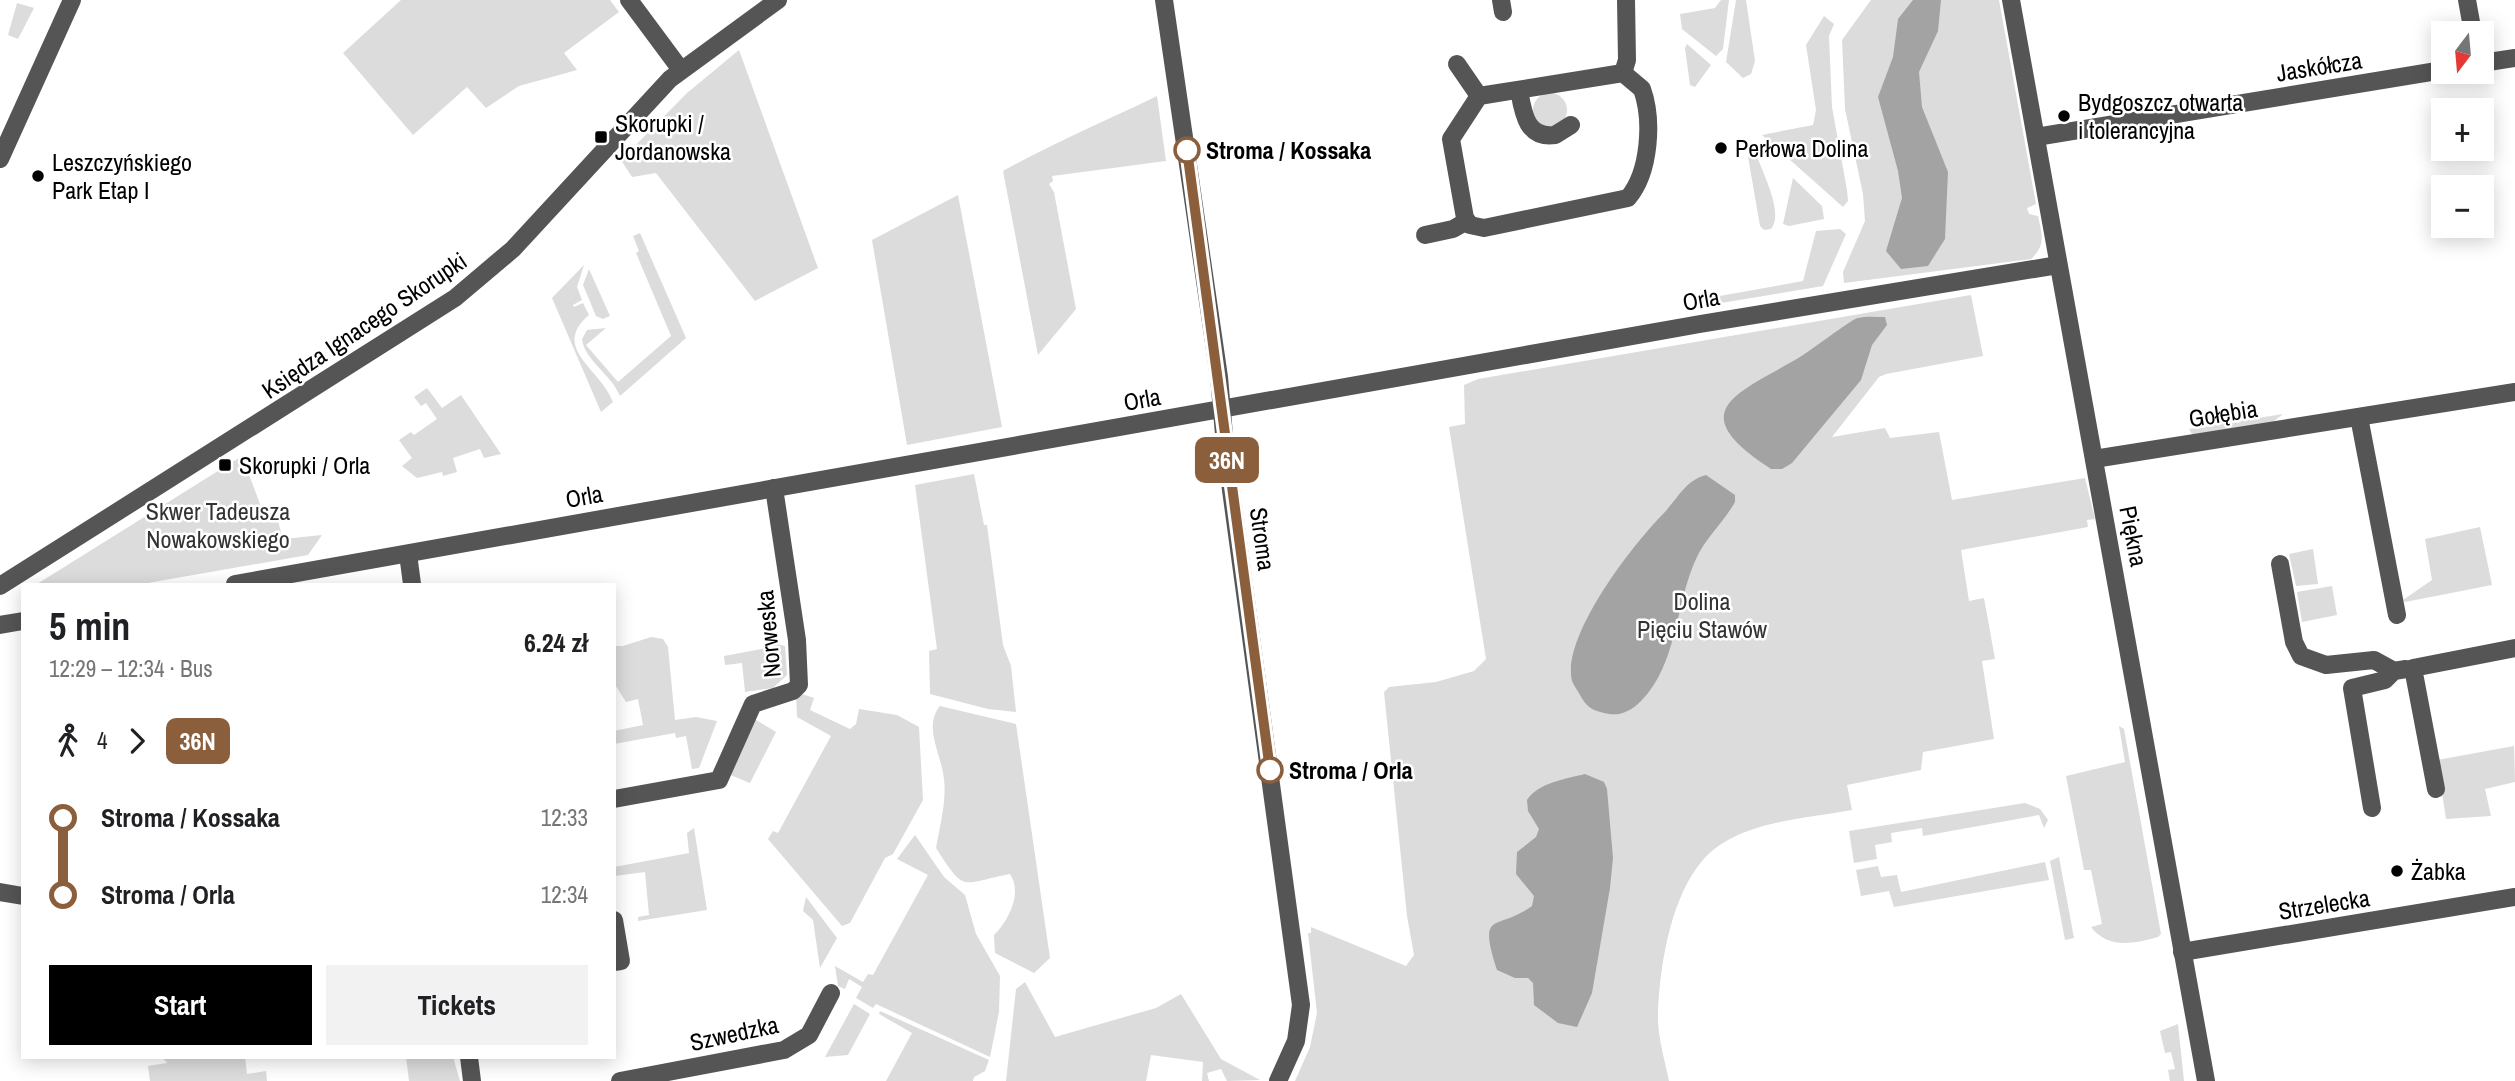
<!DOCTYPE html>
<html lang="en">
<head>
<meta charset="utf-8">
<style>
  :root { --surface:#fff; --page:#f2f2f2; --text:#202124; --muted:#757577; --accent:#000 }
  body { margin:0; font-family:"Archivo Narrow",sans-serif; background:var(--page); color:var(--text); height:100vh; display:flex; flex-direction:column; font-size:26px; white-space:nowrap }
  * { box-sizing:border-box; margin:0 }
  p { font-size:23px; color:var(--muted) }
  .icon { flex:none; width:38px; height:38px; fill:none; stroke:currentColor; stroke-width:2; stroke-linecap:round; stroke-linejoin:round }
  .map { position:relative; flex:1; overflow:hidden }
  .panel { position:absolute; left:21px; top:583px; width:595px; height:476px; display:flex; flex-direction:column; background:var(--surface); border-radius:0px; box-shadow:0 4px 18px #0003 }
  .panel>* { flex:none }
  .badge { padding:0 14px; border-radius:10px; font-size:24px; line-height:46px }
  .needle { width:46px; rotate:196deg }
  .tools { position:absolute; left:2431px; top:21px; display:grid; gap:14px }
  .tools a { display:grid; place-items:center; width:63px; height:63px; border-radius:0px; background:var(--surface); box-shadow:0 4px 18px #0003; font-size:35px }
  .map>.badge { position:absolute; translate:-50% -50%; box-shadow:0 0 0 4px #fff }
  .legs { display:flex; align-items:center; gap:10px; height:77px; padding:0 28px; font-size:23px }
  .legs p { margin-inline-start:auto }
  .headline { display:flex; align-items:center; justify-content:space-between; height:119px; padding:0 28px }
  h1 { font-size:38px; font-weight:700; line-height:52px }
  .primary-button { display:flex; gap:14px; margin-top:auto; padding:14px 28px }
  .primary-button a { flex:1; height:80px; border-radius:0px; background:var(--accent); color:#fff; font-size:28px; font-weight:700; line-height:80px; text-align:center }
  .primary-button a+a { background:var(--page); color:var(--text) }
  ul { padding:0 28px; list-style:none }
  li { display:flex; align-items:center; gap:24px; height:77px; font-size:26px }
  li i { display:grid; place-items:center; width:10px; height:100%; margin:0 9px; background:currentColor }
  li i::after { content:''; width:18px; height:18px; margin:-9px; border:5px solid; border-radius:50%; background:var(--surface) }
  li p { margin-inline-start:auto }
  li:first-child i { background:linear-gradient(#0000 50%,currentColor 0) }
  li:last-child i { background:linear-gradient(currentColor 50%,#0000 0) }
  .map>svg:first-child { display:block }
  .green { fill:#dcdcdc }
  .water { fill:#a3a3a3 }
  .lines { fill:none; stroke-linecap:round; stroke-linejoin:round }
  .minor { stroke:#555; stroke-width:18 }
  .line-1-casing { stroke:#fff; stroke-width:16 }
  .line-1 { stroke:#8b5e3c; stroke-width:10 }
  .poi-dot { fill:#000; stroke:#fff; stroke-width:2.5 }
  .stop-1-dot { fill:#fff; stroke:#8b5e3c; stroke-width:3.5 }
  .labels { text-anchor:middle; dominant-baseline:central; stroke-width:5; stroke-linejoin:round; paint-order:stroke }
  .street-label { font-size:24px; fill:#000; stroke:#fff }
  .poi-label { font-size:24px; fill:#000; stroke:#fff; text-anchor:start }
  .stop-label { font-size:24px; font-weight:bold; fill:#000; stroke:#fff; text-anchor:start }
  .park-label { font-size:24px; fill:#333; stroke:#fff }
</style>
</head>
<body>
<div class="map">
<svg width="2515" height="1081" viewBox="0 0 2515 1081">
  <rect width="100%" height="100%" fill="#fff"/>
  <g class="green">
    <polygon points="401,0 610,0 619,12 564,53 577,70 519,86 486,108 467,87 413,135 343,53"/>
    <polygon points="1721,0 1729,0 1723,49 1716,56 1682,29 1680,14 1715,8"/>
    <polygon points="1736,0 1746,0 1755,61 1751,74 1743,78 1726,62"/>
    <path d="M1871 0H1999L2036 204 2027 208 2029 214 2038 216C2042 235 2046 245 2031 259L1844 283 1843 272 1865 221 1863 194 1845 109 1842 40Z"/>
    <polygon points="17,3 34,8 18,39 8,35"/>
    <polygon points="1824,16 1834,24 1829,36 1832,107 1847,190 1848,201 1843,207 1762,135 1813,125 1816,110 1806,45"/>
    <polygon points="1687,44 1711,65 1695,87 1690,85 1685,48"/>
    <polygon points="739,50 818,268 755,301 656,173 632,177 621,160 687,93"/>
    <circle cx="1550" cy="110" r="17"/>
    <path d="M1157 96 1166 161 1052 176 1053 181 1049 184 1054 192 1076 309 1038 355 1003 171C1053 143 1108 120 1157 96Z"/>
    <path d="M1752 141C1757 164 1786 211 1771 229L1764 230 1760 226 1747 151Z"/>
    <polygon points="1793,178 1822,206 1824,219 1789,226 1783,224"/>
    <polygon points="958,195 1002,427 907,445 872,240"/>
    <polygon points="1840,229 1846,234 1823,286 1715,304 1714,297 1803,281 1816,231"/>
    <path d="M640 233 686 338 620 396C612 375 584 360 582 339L587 330 606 328 586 345 618 382 671 336 636 253 639 251 633 236Z"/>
    <path d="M584 265 577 287 582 300 573 305 574 307 583 303 589 315C550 348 601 369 613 402L601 412 552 298Z"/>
    <polygon points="589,269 610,316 603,319 596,316 583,285"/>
    <path d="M1971 295 1983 356 1886 374 1879 377 1832 437 1885 428 1890 438 1939 432 1952 500 2085 478 2095 519 2087 520 2088 527 1961 550 1969 601 1984 598 1995 659 1982 661 1994 739 1923 752 1921 770 1847 785 1852 810C1810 818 1760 820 1723 843 1673 872 1659 965 1658 1018 1658 1038 1665 1061 1669 1081H1295L1310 1047 1317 1013 1308 933H1311V927L1406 966 1414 955 1407 916 1384 692 1389 687 1436 682 1474 671 1486 659 1449 427 1465 424 1464 385 1478 379Z"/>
    <polygon points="427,388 442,408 461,395 501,454 484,458 480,449 453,458 457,472 443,476 442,472 417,478 402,466 412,458 399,440 411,432 414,435 437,419 426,403 421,406 414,397"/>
    <polygon points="2283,414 2269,425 2193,436 2189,429"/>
    <polygon points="242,456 263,512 276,514 283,539 322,535 308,555 142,584 37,584"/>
    <polygon points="974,474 984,525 987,525 1003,645 1011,666 1016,712 988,709 930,694 929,651 937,649 915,485"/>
    <polygon points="2480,527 2492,585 2405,602 2403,600 2432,580 2425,539"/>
    <polygon points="2313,549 2318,584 2296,586 2289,554"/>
    <polygon points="2332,586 2337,615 2302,622 2297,592"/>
    <polygon points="651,637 663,639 668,647 675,720 696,717 717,721 699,768 692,769 686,736 676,738 675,733 614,744 614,731 643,725 638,699 626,702 614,683 614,646 623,646"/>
    <polygon points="773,643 785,646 787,675 773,688 745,692 742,663 725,665 724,656 767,648"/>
    <polygon points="796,692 814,698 810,710 850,729 856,724 859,709 897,715 919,727 923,800 893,854 885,858 850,923 842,926 768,839 773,831 778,833 831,736 797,717"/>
    <path d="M940 706 1016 724 1050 958 1034 973 995 953 994 935C1008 921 1023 893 1010 874 961 883 966 895 936 848 940 824 948 797 943 773 939 750 924 725 940 706Z"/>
    <polygon points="753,718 776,732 750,783 728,774"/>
    <path d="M2119 726 2124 729 2161 934 2158 937C2133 944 2108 949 2091 927L2102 924 2091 870H2084L2066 776 2125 762Z"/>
    <polygon points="2514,746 2515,782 2485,789 2491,816 2446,819 2437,760"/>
    <polygon points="2025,803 2040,809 2048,820 2044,828 2039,815 1923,836 1922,828 1891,833 1892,842 1875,845 1877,859 1854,863 1849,831"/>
    <polygon points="694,828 707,910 638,921 638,917 649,915 645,872 614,876 614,867 689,853 687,833"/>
    <polygon points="915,835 944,877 965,895 976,934 1000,976 999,1012 990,1057 876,1004 873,1008 856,998 862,987 849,979 845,989 838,986 835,966 863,982 868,974 873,975 928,875 897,859"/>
    <polygon points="2059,857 2074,938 2065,940 2050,861"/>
    <polygon points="2045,862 2049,880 1894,907 1889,891 1861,896 1856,870 1878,866 1881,877 1897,875 1901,892"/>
    <polygon points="806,897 837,938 820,968 813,920 803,911"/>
    <polygon points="1025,982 1055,1037 1156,1008 1181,994 1221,1059 1260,1080 1227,1081 1221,1069 1207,1073 1209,1081 1202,1081 1203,1062 1151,1055 1146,1081 1006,1081 1016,989"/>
    <polygon points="854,1004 870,1014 848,1055 825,1057"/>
    <polygon points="880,1011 989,1060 985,1071 974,1077 973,1081 886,1081 912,1033 879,1014"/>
    <polygon points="2178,1024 2184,1081 2170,1081 2168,1070 2175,1069 2171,1052 2165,1053 2160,1031"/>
    <polygon points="162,1057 245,1057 247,1074 266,1071 267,1081 150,1081 148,1066 167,1063"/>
    <polygon points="406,1057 453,1057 460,1081 409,1081"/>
  </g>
  <g class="water">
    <polygon points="1913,0 1941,0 1938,31 1919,72 1922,107 1948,172 1945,239 1928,266 1901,269 1886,251 1902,198 1898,171 1878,97 1893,57 1898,19"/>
    <path d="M1885 317 1887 325 1872 345 1861 380 1792 463 1782 469H1771C1683 412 1734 395 1795 360 1807 354 1851 319 1858 318 1866 316 1876 317 1885 317Z"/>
    <path d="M1706 475 1735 495V502C1724 522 1706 537 1696 559 1675 604 1678 663 1641 701 1630 712 1619 717 1604 713 1591 710 1586 706 1580 695 1578 691 1574 686 1572 681 1561 636 1634 543 1664 513 1678 498 1686 480 1706 475Z"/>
    <path d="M1585 774 1604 782 1607 789 1613 858 1610 888 1592 993 1577 1027 1558 1023 1534 1005 1533 983 1528 978H1515L1497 970C1477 908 1497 932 1532 906L1534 896 1516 874 1517 852 1536 837 1539 829 1528 811 1527 800C1538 783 1565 779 1585 774Z"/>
  </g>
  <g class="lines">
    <g class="minor">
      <polyline points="629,0 681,70"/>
      <polyline points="1164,0 1219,377 1225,446 1301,1005 1296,1041 1278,1081"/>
      <polyline points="1501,0 1503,12"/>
      <polyline points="2011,0 2206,1081"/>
      <polyline points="2467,0 2473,33"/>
      <polyline points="2482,63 2515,58"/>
      <polyline points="1457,64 1479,96"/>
      <path d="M1623 73 1642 89C1653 120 1650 172 1628 198L1484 228 1470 225 1465 218 1451 139 1479 96Z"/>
      <polyline points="1623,73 1627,60 1626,0"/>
      <path d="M1519 90C1523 112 1526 139 1555 135L1571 125"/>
      <polyline points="2036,137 2443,70"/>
      <polyline points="0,159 72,0"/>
      <polyline points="1425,235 1453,229 1467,221"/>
      <polyline points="2359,417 2397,615"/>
      <polyline points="2094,459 2515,392"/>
      <polyline points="408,554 412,584"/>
      <polyline points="2280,564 2294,642 2301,656 2326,665 2374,660 2394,671"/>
      <polyline points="235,584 1700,324 2058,265"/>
      <polyline points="0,586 455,298 513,249 670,79 778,0"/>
      <polyline points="0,625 23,621"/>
      <polyline points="2436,789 2413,668 2515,648"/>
      <polyline points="614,799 719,780 753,704 793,691 799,685 797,640 774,488"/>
      <polyline points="2372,808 2352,688 2385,680 2394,671 2406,669"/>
      <polyline points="0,892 23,896"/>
      <polyline points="614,920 621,961 614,962"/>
      <polyline points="2182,952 2515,897"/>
      <polyline points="469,1057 472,1081"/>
      <polyline points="620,1081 784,1050 809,1035 831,993"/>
    </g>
  </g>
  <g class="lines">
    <defs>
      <polyline id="line-1" points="1187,150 1270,770"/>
    </defs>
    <use href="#line-1" class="line-1-casing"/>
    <use href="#line-1" class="line-1"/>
  </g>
  <g class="poi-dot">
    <circle cx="2064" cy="116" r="7"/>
    <rect x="594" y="130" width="14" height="14" rx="3.5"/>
    <circle cx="1721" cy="148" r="7"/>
    <circle cx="38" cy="176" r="7"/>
    <rect x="218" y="458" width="14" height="14" rx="3.5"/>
    <circle cx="2397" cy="871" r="7"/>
  </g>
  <g class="stop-1-dot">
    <circle cx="1187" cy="150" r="12"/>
    <circle cx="1270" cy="770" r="12"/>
  </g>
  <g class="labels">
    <g class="street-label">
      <text transform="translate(2319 66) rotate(-9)">Jaskółcza</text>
      <text transform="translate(1701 299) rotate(-10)">Orla</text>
      <text transform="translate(364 325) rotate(-34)">Księdza Ignacego Skorupki</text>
      <text transform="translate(1142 399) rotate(-10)">Orla</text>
      <text transform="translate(2223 413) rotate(-9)">Gołębia</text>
      <text transform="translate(584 496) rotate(-10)">Orla</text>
      <text transform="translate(2134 536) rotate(79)">Piękna</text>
      <text transform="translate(1263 539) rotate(82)">Stroma</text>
      <text transform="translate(768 634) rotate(-95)">Norweska</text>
      <text transform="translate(2324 904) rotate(-9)">Strzelecka</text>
      <text transform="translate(734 1033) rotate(-12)">Szwedzka</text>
    </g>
    <g class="poi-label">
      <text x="2078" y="102">Bydgoszcz otwarta<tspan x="2078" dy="28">i tolerancyjna</tspan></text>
      <text x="615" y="123">Skorupki /<tspan x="615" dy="28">Jordanowska</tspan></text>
      <text x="1735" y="148">Perłowa Dolina</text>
      <text x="52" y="162">Leszczyńskiego<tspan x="52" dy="28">Park Etap I</tspan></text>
      <text x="239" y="465">Skorupki / Orla</text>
      <text x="2411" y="871">Żabka</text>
    </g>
    <g class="stop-label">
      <text x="1206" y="150">Stroma / Kossaka</text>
      <text x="1289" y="770">Stroma / Orla</text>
    </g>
    <g class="park-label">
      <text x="218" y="511">Skwer Tadeusza<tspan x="218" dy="28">Nowakowskiego</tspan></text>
      <text x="1702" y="601">Dolina<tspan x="1702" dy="28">Pięciu Stawów</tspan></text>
    </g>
  </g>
</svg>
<div class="tools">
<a><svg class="needle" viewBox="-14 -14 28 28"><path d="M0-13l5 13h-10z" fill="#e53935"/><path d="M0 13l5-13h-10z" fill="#757577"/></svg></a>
<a>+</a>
<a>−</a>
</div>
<b class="badge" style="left:1227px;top:460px;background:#8b5e3c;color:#fff">36N</b>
<section class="panel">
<div class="headline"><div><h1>5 min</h1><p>12:29 – 12:34 · Bus</p></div><b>6.24 zł</b></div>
<div class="legs"><svg class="icon" aria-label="walk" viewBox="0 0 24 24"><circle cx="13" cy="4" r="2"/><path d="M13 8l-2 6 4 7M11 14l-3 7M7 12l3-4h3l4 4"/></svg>4<svg class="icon" aria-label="forward" viewBox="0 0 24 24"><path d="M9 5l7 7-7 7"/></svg><b class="badge" style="background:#8b5e3c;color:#fff">36N</b></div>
<ul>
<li><i style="color:#8b5e3c"></i><b>Stroma / Kossaka</b><p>12:33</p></li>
<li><i style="color:#8b5e3c"></i><b>Stroma / Orla</b><p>12:34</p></li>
</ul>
<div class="primary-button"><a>Start</a><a>Tickets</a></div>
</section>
</div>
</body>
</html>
